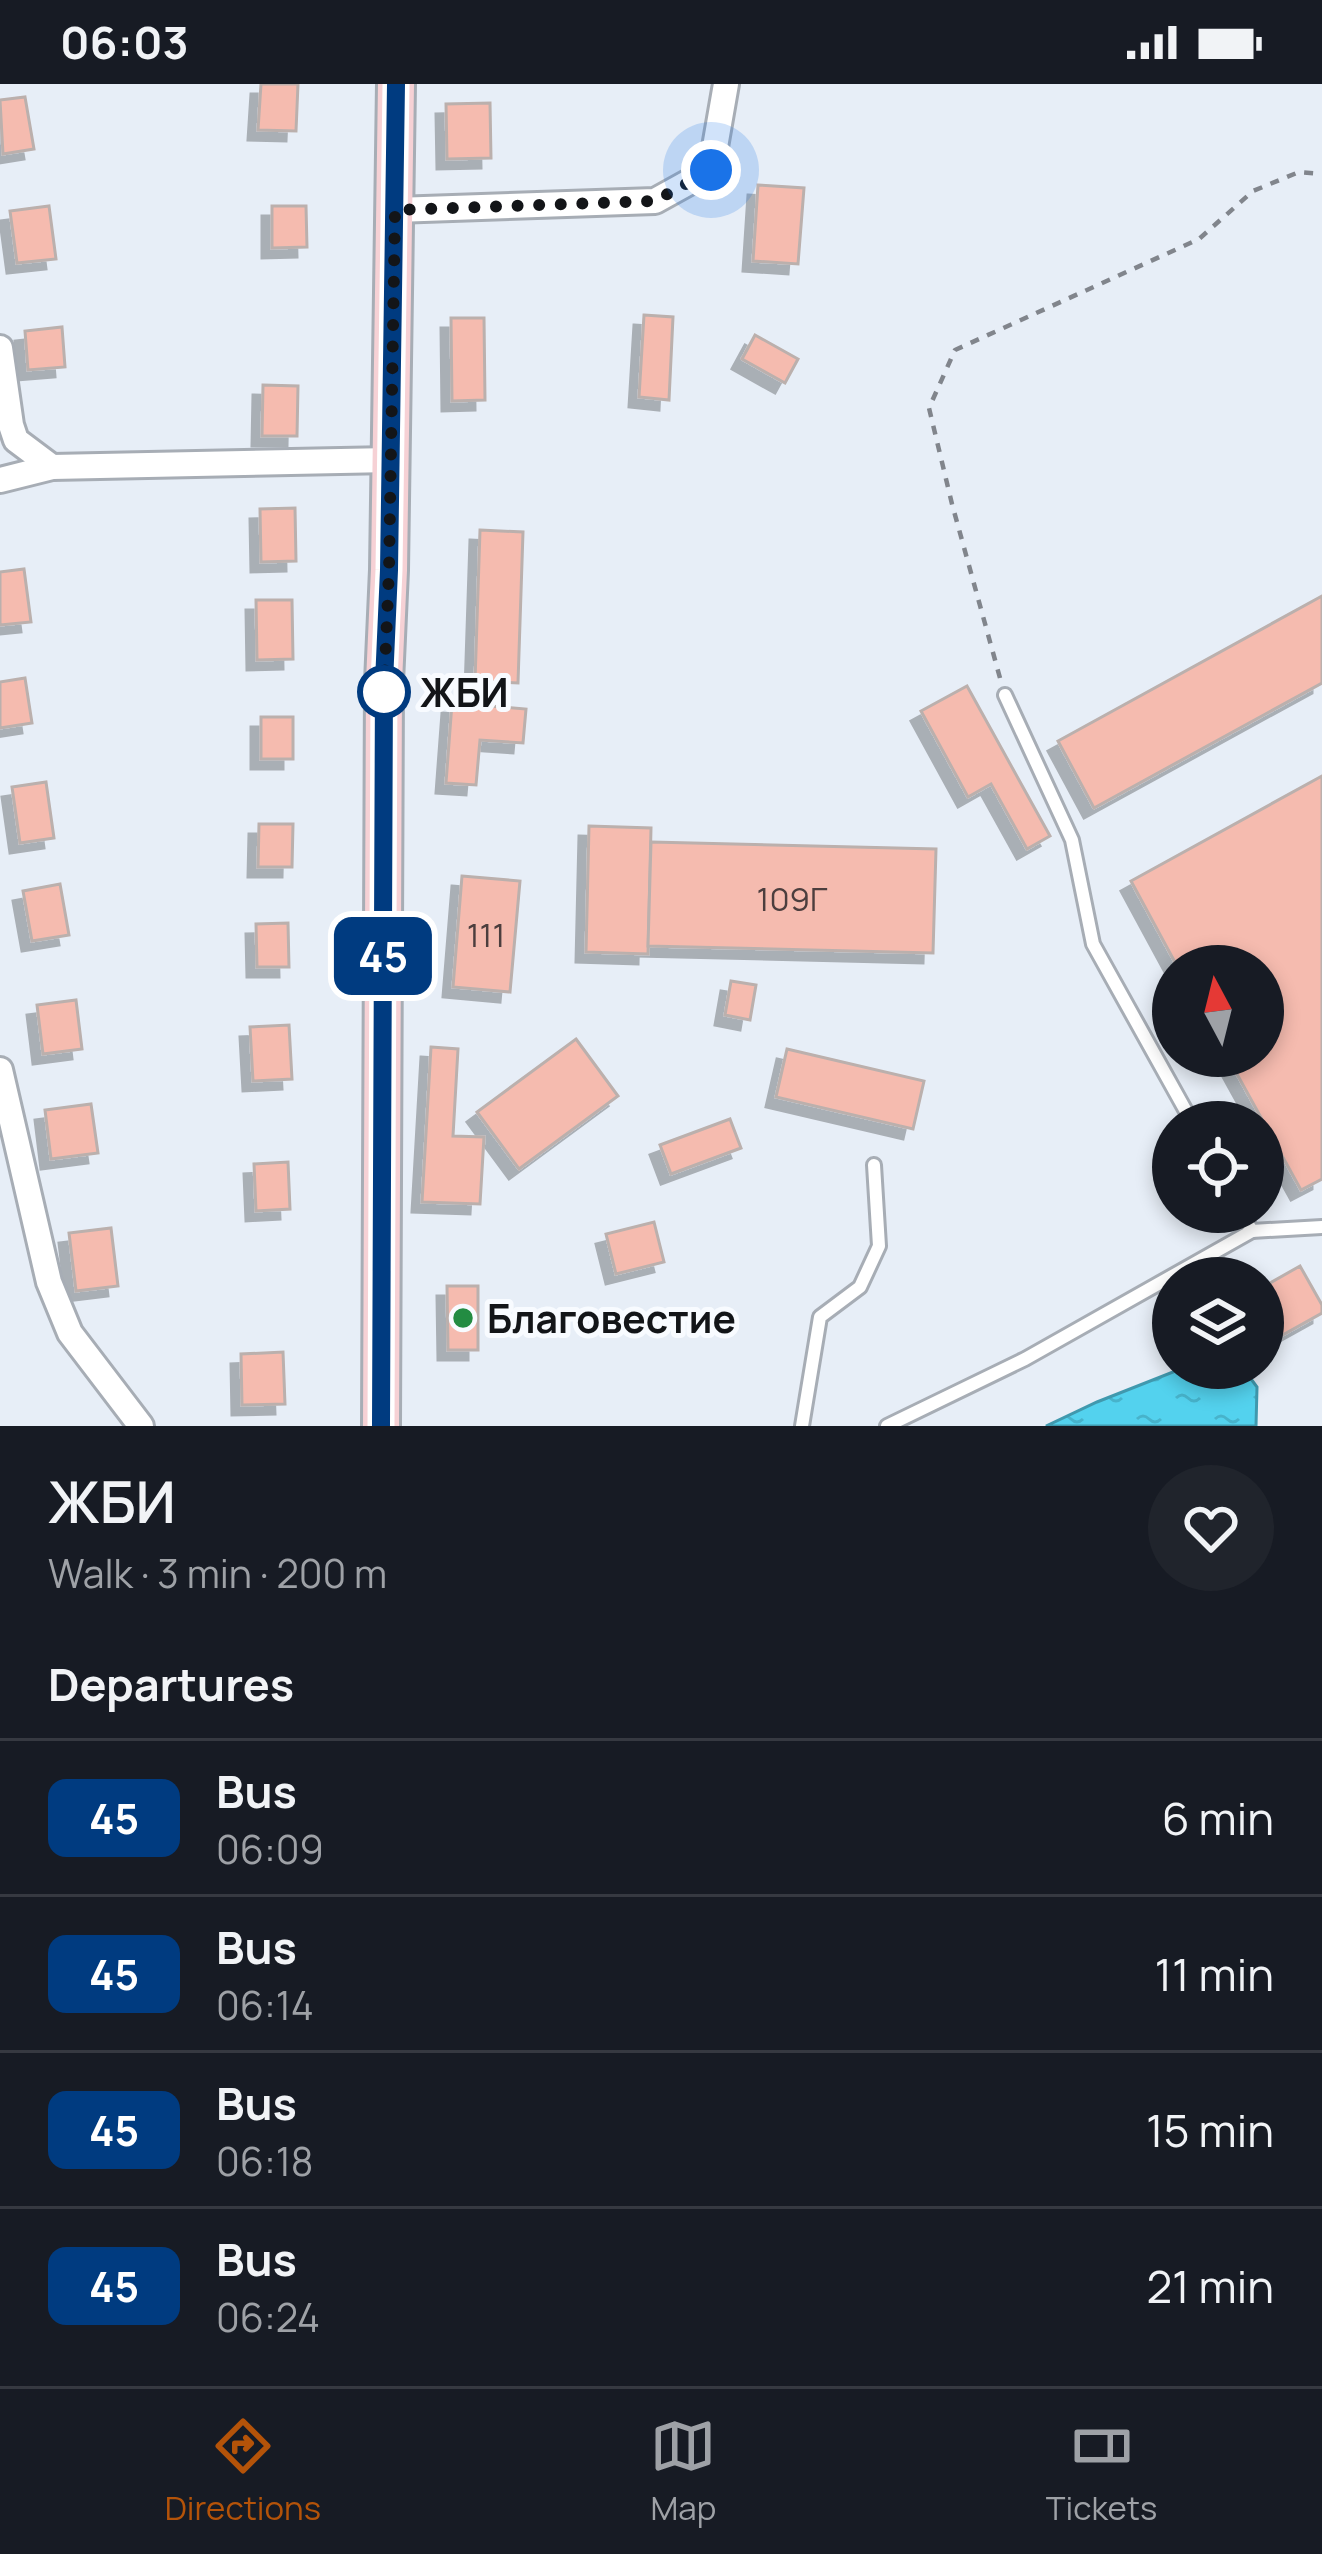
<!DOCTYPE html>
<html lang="en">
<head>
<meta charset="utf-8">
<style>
  :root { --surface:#171b24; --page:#20242c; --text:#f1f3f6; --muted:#9ea1a6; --line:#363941; --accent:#b45309 }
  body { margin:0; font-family:Manrope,sans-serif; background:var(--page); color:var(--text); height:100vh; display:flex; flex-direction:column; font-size:45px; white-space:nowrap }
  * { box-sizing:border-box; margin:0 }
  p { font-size:39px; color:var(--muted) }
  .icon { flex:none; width:66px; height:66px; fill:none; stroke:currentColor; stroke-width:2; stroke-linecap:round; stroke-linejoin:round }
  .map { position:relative; height:1342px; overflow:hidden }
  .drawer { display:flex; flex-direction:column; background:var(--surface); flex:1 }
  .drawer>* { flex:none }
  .badge { padding:0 24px; border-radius:18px; font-size:42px; line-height:78px }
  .needle { width:78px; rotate:353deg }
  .fabs { position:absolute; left:1152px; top:861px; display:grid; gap:24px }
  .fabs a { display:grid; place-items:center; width:132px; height:132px; border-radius:50%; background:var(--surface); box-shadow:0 6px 18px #0003; font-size:60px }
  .you { position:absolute; width:60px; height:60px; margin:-30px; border:9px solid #fff; border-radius:50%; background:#1a73e8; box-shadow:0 0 0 18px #1a73e833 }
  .map>.badge { position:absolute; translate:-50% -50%; box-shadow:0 0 0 6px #fff }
  h2 { padding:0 48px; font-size:45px; line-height:108px }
  .round { display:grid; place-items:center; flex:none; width:126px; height:126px; border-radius:63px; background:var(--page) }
  .summary { display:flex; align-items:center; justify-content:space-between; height:204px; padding:0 48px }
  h1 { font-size:57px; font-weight:600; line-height:90px }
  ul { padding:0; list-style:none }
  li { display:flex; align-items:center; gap:36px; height:156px; padding:0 48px; border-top:3px solid var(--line) }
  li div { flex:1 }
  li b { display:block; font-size:45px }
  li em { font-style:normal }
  li .badge { min-width:132px; font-weight:700; text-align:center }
  .status { display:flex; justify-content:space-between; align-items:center; height:84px; padding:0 60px; background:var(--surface); direction:ltr }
  .status svg { height:33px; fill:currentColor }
  .tab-bar { display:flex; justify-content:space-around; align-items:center; height:168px; border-top:3px solid var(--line); background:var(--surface); font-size:33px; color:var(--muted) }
  .tab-bar a { display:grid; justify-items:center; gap:6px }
  .tab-bar .current { color:var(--accent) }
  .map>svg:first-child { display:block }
  .water { fill:url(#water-ripples); stroke:#4099ae; stroke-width:3 }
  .building { fill:#f5bbaf; stroke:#bbb0ad; stroke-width:3; filter:url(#shadow) }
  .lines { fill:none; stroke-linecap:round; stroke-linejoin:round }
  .lane-casing { stroke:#a7adb5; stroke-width:18 }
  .street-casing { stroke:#a7adb5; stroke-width:30 }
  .secondary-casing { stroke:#a7adb5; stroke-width:42 }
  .path { stroke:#81858c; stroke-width:4.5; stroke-dasharray:9 9; stroke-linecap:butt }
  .lane { stroke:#fff; stroke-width:12 }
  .street { stroke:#fff; stroke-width:24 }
  .secondary { stroke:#f6d1d5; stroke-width:36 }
  .line-casing { stroke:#fff; stroke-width:27 }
  .line { stroke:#003b80; stroke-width:18 }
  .walk { stroke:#131518; stroke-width:12; stroke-dasharray:0 21.6 }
  .stop-dot { fill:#fff; stroke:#003b80; stroke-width:6 }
  .poi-dot { fill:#238c42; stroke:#f8fbff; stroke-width:4.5 }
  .labels { text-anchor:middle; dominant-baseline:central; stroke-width:10; stroke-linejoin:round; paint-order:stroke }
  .number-label { font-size:33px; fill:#4c3e3e }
  .stop-label { font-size:39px; font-weight:bold; fill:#131518; stroke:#f8fbff; text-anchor:start }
  .poi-label { font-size:39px; font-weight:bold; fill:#131518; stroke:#f8fbff; text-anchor:start }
</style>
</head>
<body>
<div class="status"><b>06:03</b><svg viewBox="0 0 49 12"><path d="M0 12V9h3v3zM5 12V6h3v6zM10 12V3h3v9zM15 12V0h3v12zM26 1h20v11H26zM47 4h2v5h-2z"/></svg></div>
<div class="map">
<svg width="1322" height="1342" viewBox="0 0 1322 1342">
  <defs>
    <pattern id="water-ripples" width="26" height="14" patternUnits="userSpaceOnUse" patternTransform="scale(3)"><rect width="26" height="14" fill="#53d2ee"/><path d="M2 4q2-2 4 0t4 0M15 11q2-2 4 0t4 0" fill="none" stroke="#47b3cb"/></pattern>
    <filter id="shadow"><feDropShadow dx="-10" dy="10" stdDeviation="0" flood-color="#0004"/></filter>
  </defs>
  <rect width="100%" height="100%" fill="#e7eef7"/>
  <polygon class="water" points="1183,1284 1243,1284 1257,1303 1256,1342 1046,1342 1097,1318"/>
  <g class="building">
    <polygon points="261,0 298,0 296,47 258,46"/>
    <polygon points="25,13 34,65 3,70 0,16"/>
    <polygon points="490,19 491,74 447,75 446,20"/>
    <polygon points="758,101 804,104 798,180 753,177"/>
    <polygon points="49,122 56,175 17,179 10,127"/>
    <polygon points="272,122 306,122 307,163 272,164"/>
    <polygon points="644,231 673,233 669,316 639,313"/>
    <polygon points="451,234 484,234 485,316 452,317"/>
    <polygon points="62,243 65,283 28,286 25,247"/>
    <polygon points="755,251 798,275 785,299 742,275"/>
    <polygon points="263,301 298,302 297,352 262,352"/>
    <polygon points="295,424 296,477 261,478 260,425"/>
    <polygon points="480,446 523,448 518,599 475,597"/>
    <polygon points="24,485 31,538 0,541 0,488"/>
    <polygon points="1322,512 1322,599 1094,724 1058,657"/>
    <polygon points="256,516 292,516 293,575 257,576"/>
    <polygon points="25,594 32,639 0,644 0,598"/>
    <polygon points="967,602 1050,752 1027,765 991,700 968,713 921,627"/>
    <polygon points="452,619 526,625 523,659 480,656 476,701 446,699"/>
    <rect x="261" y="633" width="32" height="42"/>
    <polygon points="1322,692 1322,1095 1301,1106 1227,972 1263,972 1263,882 1177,882 1131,797"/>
    <polygon points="46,698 54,754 20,759 12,703"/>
    <polygon points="259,740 293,740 292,783 258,783"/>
    <polygon points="589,742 651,744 648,870 586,868"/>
    <polygon points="651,758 936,765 933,869 648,862"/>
    <polygon points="462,792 520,797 510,908 453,903"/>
    <polygon points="60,800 69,851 32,857 23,807"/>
    <polygon points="288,839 289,883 257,883 256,840"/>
    <polygon points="731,897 756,901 750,936 725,931"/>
    <polygon points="76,916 82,965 43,970 37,921"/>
    <polygon points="289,941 292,995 253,997 250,943"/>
    <polygon points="576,955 618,1012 519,1085 477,1028"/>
    <polygon points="431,963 458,965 453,1052 484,1053 480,1120 422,1118"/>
    <polygon points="787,965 924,997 913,1045 776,1013"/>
    <polygon points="91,1020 98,1069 51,1075 45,1026"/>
    <polygon points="730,1035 741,1064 671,1090 660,1061"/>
    <polygon points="288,1078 290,1125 256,1127 254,1080"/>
    <polygon points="654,1138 664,1178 616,1190 606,1150"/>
    <polygon points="111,1144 118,1202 76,1207 69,1149"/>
    <polygon points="1300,1182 1322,1221 1322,1229 1279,1253 1263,1225 1263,1203"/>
    <polygon points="447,1202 478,1202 478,1266 448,1266"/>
    <polygon points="283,1268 285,1320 242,1321 241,1270"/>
  </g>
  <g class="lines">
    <defs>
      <g id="lane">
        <polyline points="1005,611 1072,756 1093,860 1192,1038"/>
        <polyline points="1252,1147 1322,1143"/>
        <polyline points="802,1342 820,1233 860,1203 879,1162 874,1081"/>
        <polyline points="887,1342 1025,1275 1252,1147 1241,1128"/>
      </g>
      <g id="street">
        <polyline points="395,126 655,117 711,86 726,0"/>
        <polyline points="0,264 11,341 16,356 52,383"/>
        <polyline points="0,396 52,383 390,376"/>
        <polyline points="0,986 49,1198 70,1249 141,1342"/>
      </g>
      <polyline id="secondary" points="381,1342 384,598 389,486 396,0"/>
    </defs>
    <use href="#lane" class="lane-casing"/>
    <use href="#street" class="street-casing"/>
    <use href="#secondary" class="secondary-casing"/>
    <polyline class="path" points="1000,594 952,420 929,324 955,266 1199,155 1253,107 1299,88 1322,90"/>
    <use href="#lane" class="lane"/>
    <use href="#street" class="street"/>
    <use href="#secondary" class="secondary"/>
  </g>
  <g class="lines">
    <defs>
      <polyline id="line" points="381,1342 384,598 389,486 396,0"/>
    </defs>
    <use href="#line" class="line-casing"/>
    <use href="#line" class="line"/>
    <polyline class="walk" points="384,608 389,486 395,126 655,117 711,86"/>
  </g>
  <circle class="stop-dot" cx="384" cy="608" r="24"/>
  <circle class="poi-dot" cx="463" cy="1234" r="12"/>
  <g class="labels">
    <g class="number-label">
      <text x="792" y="814">109Г</text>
      <text x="486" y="850">111</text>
    </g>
    <g class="stop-label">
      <text x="420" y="608">ЖБИ</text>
    </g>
    <g class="poi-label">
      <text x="487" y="1234">Благовестие</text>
    </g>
  </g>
</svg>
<div class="fabs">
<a><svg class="needle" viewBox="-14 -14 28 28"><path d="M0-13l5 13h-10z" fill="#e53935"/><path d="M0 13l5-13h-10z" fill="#9ea1a6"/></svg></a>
<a><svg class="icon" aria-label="locate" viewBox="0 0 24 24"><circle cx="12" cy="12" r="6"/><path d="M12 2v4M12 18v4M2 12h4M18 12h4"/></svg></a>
<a><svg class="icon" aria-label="layers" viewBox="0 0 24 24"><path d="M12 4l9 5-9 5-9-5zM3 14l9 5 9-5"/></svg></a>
</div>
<div class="you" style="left:711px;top:86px"></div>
<b class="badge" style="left:383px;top:872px;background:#003b80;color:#fff">45</b>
</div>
<section class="drawer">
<div class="summary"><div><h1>ЖБИ</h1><p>Walk · 3 min · 200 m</p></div><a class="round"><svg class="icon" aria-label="heart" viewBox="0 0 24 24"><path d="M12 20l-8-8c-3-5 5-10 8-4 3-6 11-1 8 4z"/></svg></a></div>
<h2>Departures</h2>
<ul>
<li><span class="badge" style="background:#003b80;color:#fff">45</span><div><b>Bus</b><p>06:09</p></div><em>6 min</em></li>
<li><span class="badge" style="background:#003b80;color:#fff">45</span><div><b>Bus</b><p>06:14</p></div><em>11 min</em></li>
<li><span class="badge" style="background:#003b80;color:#fff">45</span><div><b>Bus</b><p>06:18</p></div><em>15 min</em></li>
<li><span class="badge" style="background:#003b80;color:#fff">45</span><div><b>Bus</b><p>06:24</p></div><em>21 min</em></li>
</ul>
</section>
<nav class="tab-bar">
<a class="current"><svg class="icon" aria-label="directions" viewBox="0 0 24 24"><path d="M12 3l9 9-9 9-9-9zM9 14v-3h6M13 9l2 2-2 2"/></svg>Directions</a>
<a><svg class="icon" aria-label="map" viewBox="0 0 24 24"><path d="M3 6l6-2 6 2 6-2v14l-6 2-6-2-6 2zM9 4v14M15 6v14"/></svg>Map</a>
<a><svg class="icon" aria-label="tickets" viewBox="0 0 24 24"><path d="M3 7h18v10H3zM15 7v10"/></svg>Tickets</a>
</nav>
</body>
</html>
